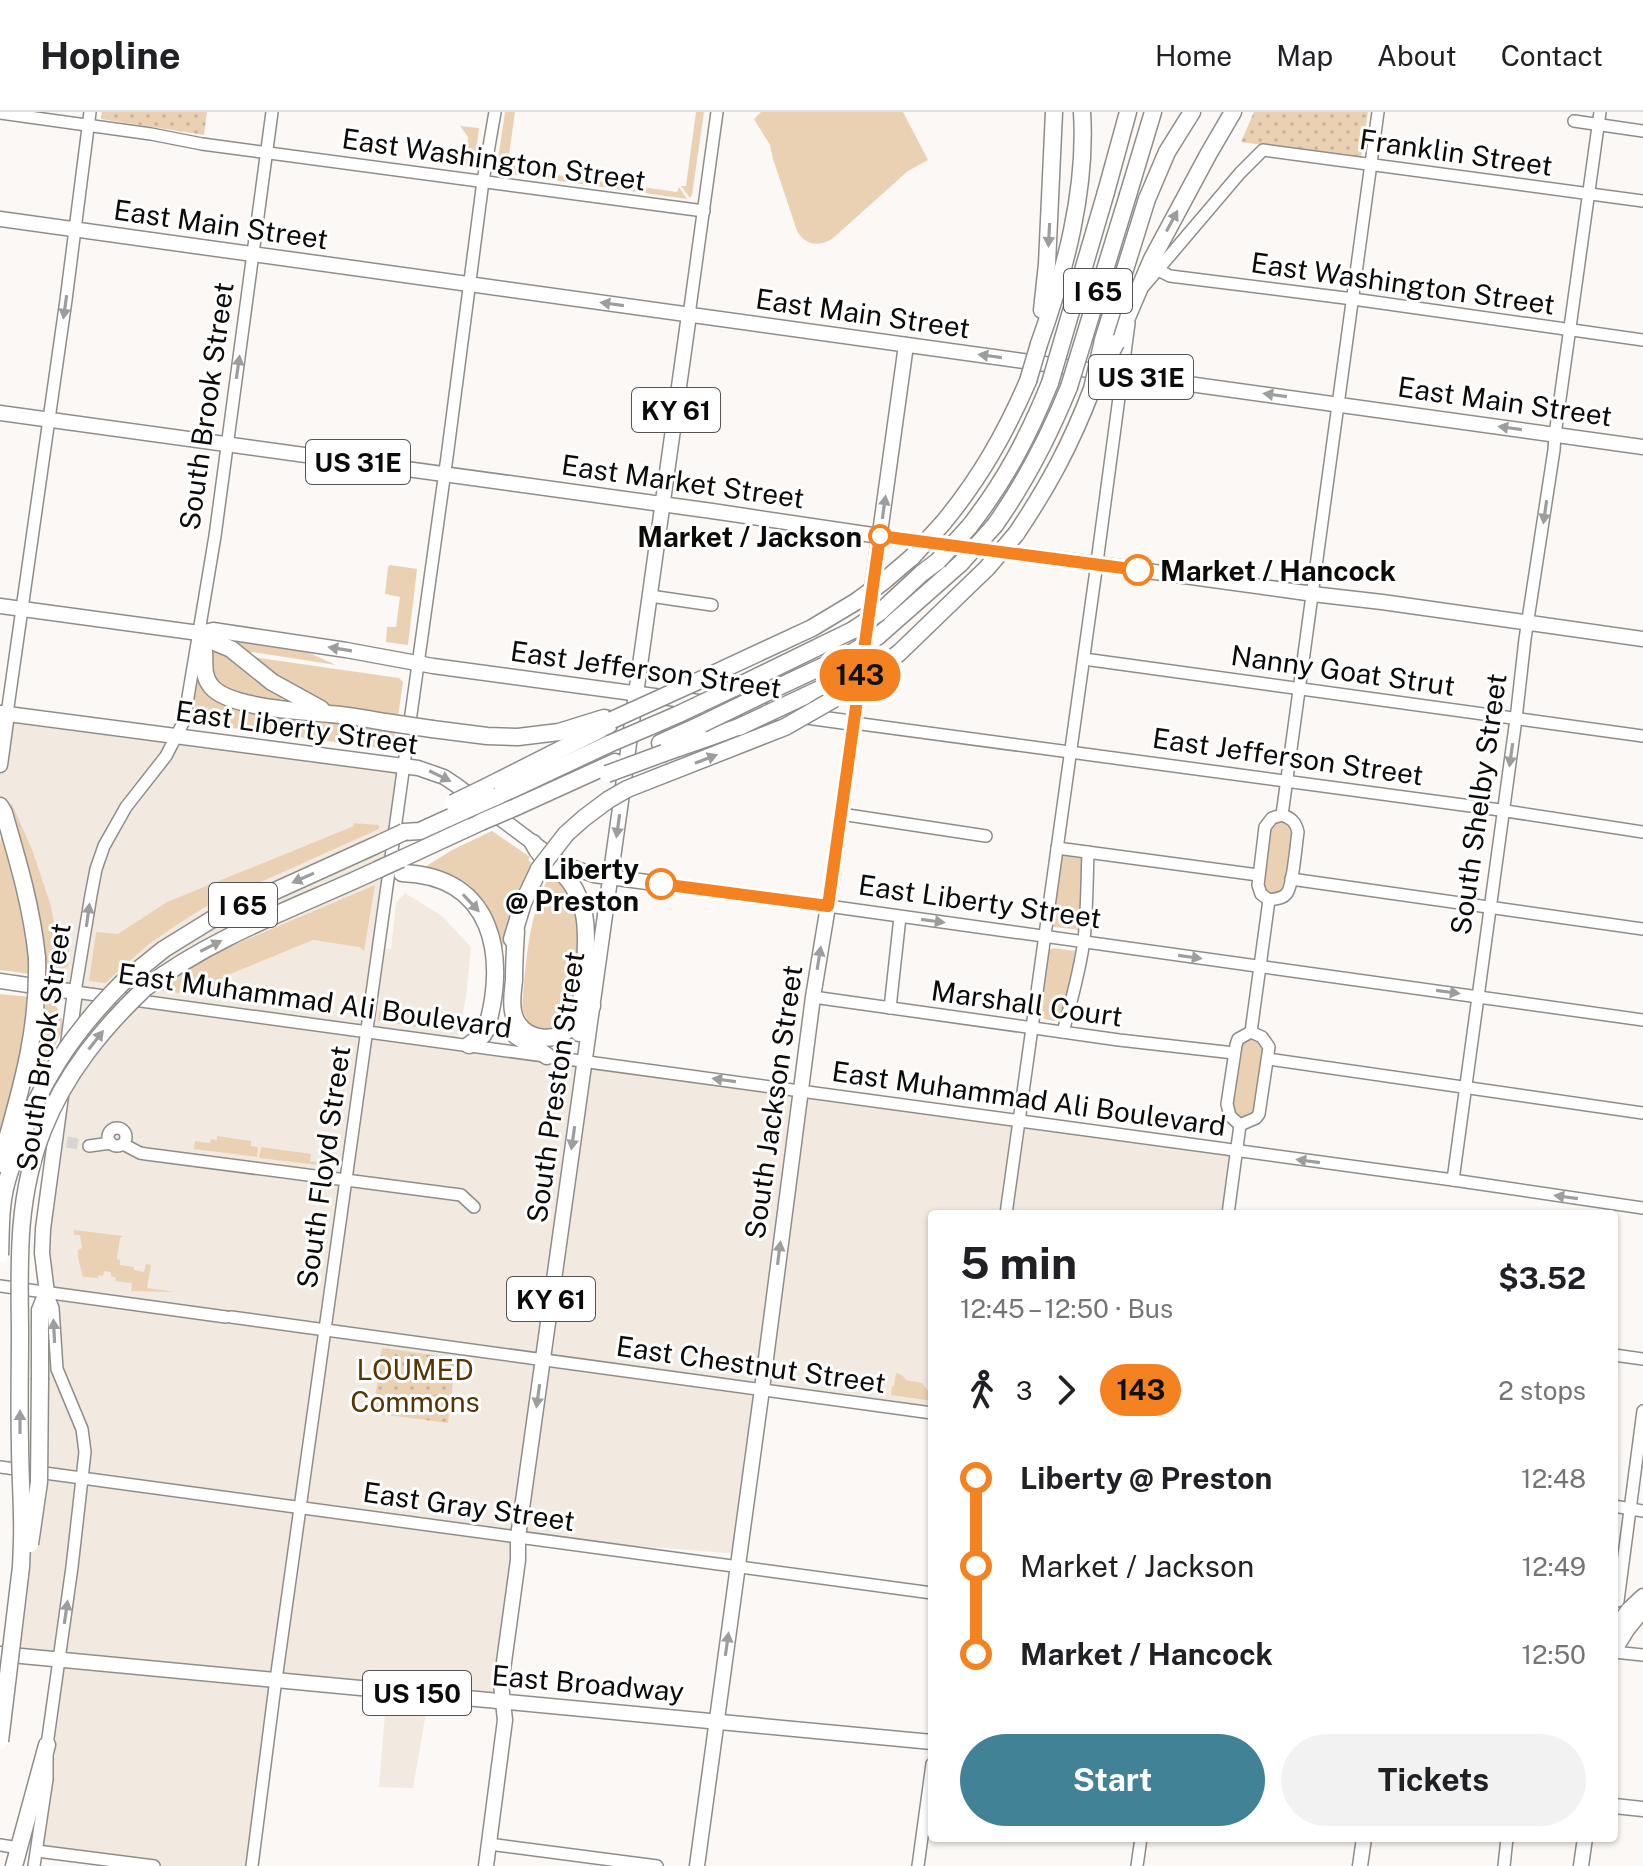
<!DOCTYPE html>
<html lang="en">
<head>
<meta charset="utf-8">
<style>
  :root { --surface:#fff; --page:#f2f2f2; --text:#202124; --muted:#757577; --line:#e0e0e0; --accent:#428296 }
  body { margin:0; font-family:"Public Sans",sans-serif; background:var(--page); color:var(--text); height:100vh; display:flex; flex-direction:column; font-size:30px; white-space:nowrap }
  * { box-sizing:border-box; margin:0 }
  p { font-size:26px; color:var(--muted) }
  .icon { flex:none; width:44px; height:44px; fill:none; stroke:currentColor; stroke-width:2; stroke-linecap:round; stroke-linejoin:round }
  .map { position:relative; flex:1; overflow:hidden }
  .side { position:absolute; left:928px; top:1098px; width:690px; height:632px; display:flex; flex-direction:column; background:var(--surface); border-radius:8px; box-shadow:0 2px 6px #0004 }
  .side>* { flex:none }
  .badge { padding:0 16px; border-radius:26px; font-size:28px; line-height:52px }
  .map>.badge { position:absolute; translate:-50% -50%; box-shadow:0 0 0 4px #fff }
  .legs { display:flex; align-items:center; gap:12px; height:88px; padding:0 32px; font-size:26px }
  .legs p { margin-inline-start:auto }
  .head { display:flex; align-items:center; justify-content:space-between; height:136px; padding:0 32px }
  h1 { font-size:44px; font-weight:700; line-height:60px }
  .button { display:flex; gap:16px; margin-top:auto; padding:16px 32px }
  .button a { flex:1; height:92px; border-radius:48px; background:var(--accent); color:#fff; font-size:32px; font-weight:700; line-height:92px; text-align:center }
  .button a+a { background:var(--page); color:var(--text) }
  ul { padding:0 32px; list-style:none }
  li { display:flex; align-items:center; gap:28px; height:88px; font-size:30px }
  li i { display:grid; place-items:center; width:12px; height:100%; margin:0 10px; background:currentColor }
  li i::after { content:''; width:20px; height:20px; margin:-10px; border:6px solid; border-radius:50%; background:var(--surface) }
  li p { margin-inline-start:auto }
  li:first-child i { background:linear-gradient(#0000 50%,currentColor 0) }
  li:last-child i { background:linear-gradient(currentColor 50%,#0000 0) }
  header { display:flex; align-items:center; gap:48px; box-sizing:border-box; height:112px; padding:0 40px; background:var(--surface); border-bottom:2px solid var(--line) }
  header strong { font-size:38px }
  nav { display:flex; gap:44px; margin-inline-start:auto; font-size:28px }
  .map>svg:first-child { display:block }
  .built { fill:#f2eae1 }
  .green { fill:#ebd1b4 }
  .park { fill:url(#park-dots) }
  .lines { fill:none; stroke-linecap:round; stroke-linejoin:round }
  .minor-tunnel { stroke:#d7d4d2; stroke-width:11; stroke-dasharray:11 5.5; stroke-linecap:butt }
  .minor-casing { stroke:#8f8d8a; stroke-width:14 }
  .major-casing { stroke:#8f8d8a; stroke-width:17 }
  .highway-casing { stroke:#8f8d8a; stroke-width:19 }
  .minor { stroke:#fff; stroke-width:11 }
  .major { stroke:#fff; stroke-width:14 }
  .highway { stroke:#fff; stroke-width:16 }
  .highway-bridge-casing { stroke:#8f8d8a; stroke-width:19; stroke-linecap:butt }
  .highway-bridge { stroke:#fff; stroke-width:16 }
  .oneway { fill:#9e9d9d }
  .line-1-casing { stroke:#fff; stroke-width:18 }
  .line-1 { stroke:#f58220; stroke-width:12 }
  .stop-1-dot { fill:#fff; stroke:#f58220; stroke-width:4 }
  .labels { text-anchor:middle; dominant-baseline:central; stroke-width:6; stroke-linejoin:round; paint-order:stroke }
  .shield { fill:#fff; stroke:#555454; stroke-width:2 }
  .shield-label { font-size:26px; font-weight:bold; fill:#0c0b0a }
  .street-label { font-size:28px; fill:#0c0b0a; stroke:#fff }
  .stop-label { font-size:28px; font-weight:bold; fill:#0c0b0a; stroke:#fff; text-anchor:end }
  .park-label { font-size:28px; fill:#573400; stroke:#fff }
</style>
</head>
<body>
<header>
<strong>Hopline</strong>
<nav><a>Home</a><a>Map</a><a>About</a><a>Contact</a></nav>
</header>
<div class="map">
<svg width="1643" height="1754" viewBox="0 0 1643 1754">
  <defs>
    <pattern id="park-dots" width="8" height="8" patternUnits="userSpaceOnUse" patternTransform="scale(2)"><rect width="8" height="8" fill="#ebd1b4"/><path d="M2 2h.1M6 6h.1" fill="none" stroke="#c8b299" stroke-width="1.8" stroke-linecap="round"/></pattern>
  </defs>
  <rect width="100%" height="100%" fill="#fbf8f5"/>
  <polygon class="built" points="7,602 402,654 378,836 391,837 396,791 405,781 442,804 471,835 466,885 457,931 1236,1039 1228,1102 932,1102 932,1301 762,1277 740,1442 520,1425 503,1589 429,1583 413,1676 379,1675 387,1578 276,1568 252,1754 154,1754 37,1739 59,1545 11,1539 37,1389 44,1158 75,880 45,876 0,689 0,653"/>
  <g class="green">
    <polygon points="505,0 515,0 508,50 511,51 497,54"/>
    <polygon points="696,0 704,0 692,83 690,86 681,74 686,74"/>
    <path d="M761 0H903L928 48 908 59 832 127C818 135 805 133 797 119L773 47 770 33 754 7Z"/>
    <path d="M460 14 479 16 474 56 440 50 441 44C455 52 468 41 468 25Z"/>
    <polygon points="515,53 515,57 677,80 679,75 687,87 496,60 498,56"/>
    <polygon points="390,453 417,457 408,533 386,530 387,515 396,515 400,485 385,482 388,455"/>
    <polygon points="223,525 305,539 336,553 252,540 249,542"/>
    <polygon points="210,538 220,538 228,542 281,585 281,589 225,578 214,570"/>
    <path d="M252 545 399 566 403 570 398 605C377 602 354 601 334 595 303 586 277 565 252 545Z"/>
    <path d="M199 554C204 575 205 582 225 593L395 620 393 638 188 610 194 592Z"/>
    <polygon points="8,692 12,692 33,740 51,794 58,832 70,830 68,854 56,860 53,865 42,864 7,694"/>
    <path d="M1276 709H1285L1294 717 1285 779C1274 783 1270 784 1262 775L1269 716Z"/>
    <polygon points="353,711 379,713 379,717 205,795 178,812 149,832 105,871 89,869 96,820 118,822 167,790 354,714"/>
    <polygon points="2,714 20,776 31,862 0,858 0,732"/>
    <path d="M492 719 530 745 528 748 533 752C514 787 506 816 499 854L496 822 425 755 452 738Z"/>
    <polygon points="1066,743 1080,743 1083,746 1081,818 1054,815 1052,811 1060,751 1061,745"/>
    <path d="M556 760C560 766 559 771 563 776 584 811 580 838 574 877 573 885 573 894 570 901 558 927 527 922 522 895 526 849 528 806 549 764L553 766Z"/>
    <polygon points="375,773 364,839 359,835 313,828 228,863 228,867 222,866 219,868 220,871 216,873 215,878 219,886 155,878 175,863 227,836"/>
    <path d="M1053 836 1075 839C1075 856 1067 897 1056 909 1049 908 1042 908 1039 901L1048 839Z"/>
    <polygon points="0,882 31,885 25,936 0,1028"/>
    <path d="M42 887C59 890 66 907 60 923 56 935 36 961 28 974Z"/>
    <polygon points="379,899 417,904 417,909 424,910 424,916 378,909"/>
    <path d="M1247 926H1256L1264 935 1254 1002C1244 1007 1239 1006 1232 998L1242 929Z"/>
    <polygon points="217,1024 251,1029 251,1034 258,1035 257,1045 194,1037 195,1029 210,1031 211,1027 217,1028"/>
    <polygon points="261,1035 311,1042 310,1049 319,1050 318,1053 259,1046"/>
    <polygon points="74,1118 123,1124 120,1126 117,1147 120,1148 120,1153 134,1155 134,1158 144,1160 146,1152 151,1153 147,1176 176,1180 131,1179 132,1171 115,1169 116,1166 111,1164 111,1160 104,1159 103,1164 98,1163 98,1166 83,1165 78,1146 78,1138 82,1136 80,1123 74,1123"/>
    <polygon points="896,1261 902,1263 906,1268 922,1271 928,1279 932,1279 932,1289 891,1283 892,1274 894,1274"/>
  </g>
  <g class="park">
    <polygon points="102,0 207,0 204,23 101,7"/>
    <polygon points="1254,0 1368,0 1361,46 1241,30"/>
    <polygon points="382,1236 456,1246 448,1311 373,1301"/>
  </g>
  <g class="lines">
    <polyline class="minor-tunnel" points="67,1030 89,1034"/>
    <defs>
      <g id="minor">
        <polyline points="272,0 215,424 184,609 166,644 126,695 104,734 96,757 91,783 75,880 1453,1068 1643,1096"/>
        <polyline points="0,1 151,22 202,32 704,99"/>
        <polyline points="1574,9 1643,19"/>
        <polyline points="1158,158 1170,164 1353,187 1643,228"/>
        <polyline points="1144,174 1240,61 1263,38 1643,89"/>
        <polyline points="689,203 717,0"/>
        <polyline points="650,484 712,493"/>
        <polyline points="1084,547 1643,624"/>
        <polyline points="7,602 66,188 90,0"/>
        <polyline points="854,611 1493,697 1643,720"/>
        <polyline points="841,702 986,724"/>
        <polyline points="1282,703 1378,0"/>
        <path d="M1282 703C1291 706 1296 710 1298 720 1296 733 1293 773 1287 781 1283 787 1275 787 1269 788L1261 782 1258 773 1265 715 1272 706Z"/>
        <polyline points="1057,736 1258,763"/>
        <polyline points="1291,767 1643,817"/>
        <polyline points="828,794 1643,908"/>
        <polyline points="813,885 1119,928 1234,941"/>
        <polyline points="890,896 900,805"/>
        <path d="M1063 920C1071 890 1080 859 1084 828 1087 799 1087 769 1088 740"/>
        <polyline points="1251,920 1269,788"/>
        <polyline points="1268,947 1643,1001"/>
        <polyline points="1240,1013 1256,1006 1259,1002 1269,935 1262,925 1251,920"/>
        <polyline points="1240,1013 1230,1004 1227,992 1236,933 1238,927 1251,920"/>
        <circle cx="117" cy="1025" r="9"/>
        <polyline points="123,1032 140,1041 146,1042 461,1083 474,1095"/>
        <polyline points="89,1034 111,1031"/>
        <polyline points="1453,1068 1516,607 1525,527 1554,338 1555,323 1600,0"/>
        <polyline points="1006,1102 1095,465 1129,211"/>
        <polyline points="1228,1102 1240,1013"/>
        <polyline points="0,1174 226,1205"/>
        <polyline points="231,1205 932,1301"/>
        <polyline points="1614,1243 1643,1247"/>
        <polyline points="0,1355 932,1481"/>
        <polyline points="1614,1394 1643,1399"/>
        <polyline points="1618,1489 1643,1299"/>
        <polyline points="1614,1540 1643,1543"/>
        <polyline points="489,1732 657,1754"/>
        <polyline points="0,1733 19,1736"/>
        <polyline points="37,1739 154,1754"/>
        <polyline points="34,1754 47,1667 47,1633 72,1455 85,1340 82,1317 57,1257 53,1196 47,1181"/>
        <polyline points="252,1754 274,1582 447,345 483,69 495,0"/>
        <polyline points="918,1754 932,1652"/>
        <polyline points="1137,1754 1141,1726"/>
        <polyline points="1504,1754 1507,1726"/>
      </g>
      <g id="major">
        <polyline points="0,107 1643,335"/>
        <polyline points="0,301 712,399 886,425 1104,453 1321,483 1382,490 1643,527"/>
        <polyline points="0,494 199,521 213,518 346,538 433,554 854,611"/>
        <polyline points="0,601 418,656 444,665 456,673 560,751 594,763 828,794"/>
        <polyline points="0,653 7,602"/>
        <polyline points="0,869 75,880 43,1117 42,1141 47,1181"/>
        <polyline points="1614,1518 1628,1498 1643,1484"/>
        <polyline points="1614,1539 1627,1518 1643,1498"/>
        <polyline points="0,1542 932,1630"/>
        <polyline points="1614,1694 1643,1697"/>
        <polyline points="486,1754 505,1608 501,1572 518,1448 518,1425 689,203"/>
        <polyline points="697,1754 762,1277 813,885 830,782 906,233"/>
        <polyline points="1360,1754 1364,1726"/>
        <polyline points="1581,1754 1585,1726"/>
      </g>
      <g id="highway">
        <polyline points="1106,80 1128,0"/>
        <polyline points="1128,83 1153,0"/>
        <polyline points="1147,87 1167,40 1192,0"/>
        <polyline points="1042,198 1047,152 1054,0"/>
        <polyline points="1116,231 1152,147 1209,41 1233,0"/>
        <path d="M1039 232C1065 159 1087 78 1082 0"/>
        <path d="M943 411C980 366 1005 322 1028 269"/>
        <path d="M995 413C1026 369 1049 324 1069 275"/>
        <path d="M969 415C1005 369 1028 325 1050 271"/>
        <path d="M1016 422C1049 373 1071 332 1092 277"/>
        <polyline points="884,469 912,445"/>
        <polyline points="880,500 922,461 938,449"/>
        <path d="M199 521C201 527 204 533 204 539 205 551 202 563 211 574 228 596 302 599 330 602 348 603 367 607 385 610"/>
        <polyline points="199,521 212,529 231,537 272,570 321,597"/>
        <polyline points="877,525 961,451"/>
        <polyline points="873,560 899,541 987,456"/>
        <polyline points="698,569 812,516 857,489"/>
        <polyline points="734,576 853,518"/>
        <polyline points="772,578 851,541"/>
        <polyline points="805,584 847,564"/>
        <polyline points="649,615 679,602"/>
        <polyline points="432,617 487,624 518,625 559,620 604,606 612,608"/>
        <polyline points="660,631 702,612"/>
        <polyline points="664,641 739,615"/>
        <polyline points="486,675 609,613"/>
        <polyline points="498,684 609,632"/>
        <path d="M0 694 4 701C18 749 32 796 37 846"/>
        <polyline points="516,695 615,650"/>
        <polyline points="404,720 420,719 464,699"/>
        <polyline points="566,722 584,706 608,688"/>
        <polyline points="401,747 481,710"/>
        <path d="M402 761C494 764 508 845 486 918L483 923 469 933"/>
        <path d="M516 819C515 835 514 852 514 868 513 878 511 889 513 899 518 930 562 936 576 907 585 887 589 819 583 798 580 785 572 770 562 761 549 748 542 749 533 731"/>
        <polyline points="512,827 523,791 539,757"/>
        <polyline points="123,870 164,837 211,808 374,734"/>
        <path d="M145 876C215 823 298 795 377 758"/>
        <polyline points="579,921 592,894"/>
        <polyline points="515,923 547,944"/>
        <polyline points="40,1266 40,1198 47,1181"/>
        <polyline points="14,1754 47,1633"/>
      </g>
    </defs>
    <use href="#minor" class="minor-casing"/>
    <use href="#major" class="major-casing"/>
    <use href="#highway" class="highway-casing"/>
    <use href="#minor" class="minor"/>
    <use href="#major" class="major"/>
    <use href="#highway" class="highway"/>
    <defs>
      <g id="highway-bridge">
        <polyline points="1104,254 1116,231"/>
        <polyline points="1028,269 1039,232"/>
        <polyline points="1050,271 1106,80"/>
        <polyline points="1069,275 1128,83"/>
        <polyline points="1092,277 1103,228 1147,87"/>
        <polyline points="912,445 943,411"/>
        <polyline points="938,449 969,415"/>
        <polyline points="961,451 995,413"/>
        <polyline points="987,456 1016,422"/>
        <polyline points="857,489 884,469"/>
        <polyline points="853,518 880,500"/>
        <polyline points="851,541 877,525"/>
        <polyline points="846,578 873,560"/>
        <polyline points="679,602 734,576"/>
        <polyline points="612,608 698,569"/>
        <polyline points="385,610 432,617"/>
        <polyline points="702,612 772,578"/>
        <polyline points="739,615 805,584"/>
        <polyline points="609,632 649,615"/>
        <polyline points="607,662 664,641"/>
        <polyline points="608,688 627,677 785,615 834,587"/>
        <polyline points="453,691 486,675"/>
        <polyline points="464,699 498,684"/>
        <polyline points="481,710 516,695"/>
        <polyline points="374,734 404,720"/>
        <polyline points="539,757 566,722"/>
        <polyline points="377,758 401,747"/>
        <path d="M0 1052C20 980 39 922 37 846"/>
        <path d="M0 1143C1 1123 0 1101 4 1082 6 1068 12 1054 16 1040 38 972 72 921 123 870"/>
        <polyline points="30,1432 39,1370 40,1266"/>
        <path d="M0 1629 21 1455 22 1430C23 1397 20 1365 20 1332 19 1294 20 1255 20 1217 19 1147 17 1084 43 1018 65 962 102 917 145 876"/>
      </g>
    </defs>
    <use href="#highway-bridge" class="highway-bridge-casing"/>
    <use href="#highway-bridge" class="highway-bridge"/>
  </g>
  <defs><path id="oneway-solid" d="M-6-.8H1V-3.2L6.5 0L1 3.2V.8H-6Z" transform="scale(2)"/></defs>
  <g class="oneway">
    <use href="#oneway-solid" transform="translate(1172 109) rotate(-62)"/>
    <use href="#oneway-solid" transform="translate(1049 123) rotate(93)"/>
    <use href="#oneway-solid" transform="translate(612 192) rotate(-172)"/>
    <use href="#oneway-solid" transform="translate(65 195) rotate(98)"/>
    <use href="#oneway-solid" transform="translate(990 244) rotate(-172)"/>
    <use href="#oneway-solid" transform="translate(238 255) rotate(-82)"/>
    <use href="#oneway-solid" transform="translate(1275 283) rotate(-172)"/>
    <use href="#oneway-solid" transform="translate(1510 316) rotate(-172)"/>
    <use href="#oneway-solid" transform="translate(884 395) rotate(-82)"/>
    <use href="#oneway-solid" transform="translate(1545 400) rotate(98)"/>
    <use href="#oneway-solid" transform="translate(340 537) rotate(-171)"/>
    <use href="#oneway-solid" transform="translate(1511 643) rotate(98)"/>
    <use href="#oneway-solid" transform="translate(706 647) rotate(-21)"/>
    <use href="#oneway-solid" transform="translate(440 664) rotate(26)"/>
    <use href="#oneway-solid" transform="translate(618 714) rotate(98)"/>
    <use href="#oneway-solid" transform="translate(303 766) rotate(156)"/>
    <use href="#oneway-solid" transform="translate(471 791) rotate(47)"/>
    <use href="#oneway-solid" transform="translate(88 803) rotate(-82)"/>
    <use href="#oneway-solid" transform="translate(933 809) rotate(8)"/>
    <use href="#oneway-solid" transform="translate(211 834) rotate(-27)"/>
    <use href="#oneway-solid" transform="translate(1190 845) rotate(8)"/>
    <use href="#oneway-solid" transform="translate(819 846) rotate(-81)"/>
    <use href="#oneway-solid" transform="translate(1448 880) rotate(8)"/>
    <use href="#oneway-solid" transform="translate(96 928) rotate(-52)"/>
    <use href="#oneway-solid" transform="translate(724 968) rotate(-172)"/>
    <use href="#oneway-solid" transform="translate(573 1026) rotate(98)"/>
    <use href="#oneway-solid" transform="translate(1308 1049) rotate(-172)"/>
    <use href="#oneway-solid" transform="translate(1566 1085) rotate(-172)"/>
    <use href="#oneway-solid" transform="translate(779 1141) rotate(-83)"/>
    <use href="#oneway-solid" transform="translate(54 1219) rotate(-93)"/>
    <use href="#oneway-solid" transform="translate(538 1284) rotate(98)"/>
    <use href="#oneway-solid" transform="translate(20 1310) rotate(-90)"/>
    <use href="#oneway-solid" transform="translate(66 1500) rotate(-82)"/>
    <use href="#oneway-solid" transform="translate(727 1532) rotate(-82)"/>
  </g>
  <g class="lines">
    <defs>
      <polyline id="line-1" points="661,772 828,794 880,424 1138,458"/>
    </defs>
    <use href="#line-1" class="line-1-casing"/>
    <use href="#line-1" class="line-1"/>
  </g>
  <g class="stop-1-dot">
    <circle cx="880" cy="424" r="10"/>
    <circle cx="1138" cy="458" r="14"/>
    <circle cx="661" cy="772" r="14"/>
  </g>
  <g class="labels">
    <g class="shield">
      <rect x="1064" y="157" width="68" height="44" rx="6"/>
      <rect x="1089" y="243" width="104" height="44" rx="6"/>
      <rect x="632" y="276" width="88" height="44" rx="6"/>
      <rect x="306" y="328" width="104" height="44" rx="6"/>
      <rect x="209" y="771" width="68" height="44" rx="6"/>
      <rect x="507" y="1165" width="88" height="44" rx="6"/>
      <rect x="363" y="1559" width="108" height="44" rx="6"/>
    </g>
    <g class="shield-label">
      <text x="1098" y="179">I 65</text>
      <text x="1141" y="265">US 31E</text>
      <text x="676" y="298">KY 61</text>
      <text x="358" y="350">US 31E</text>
      <text x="243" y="793">I 65</text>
      <text x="551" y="1187">KY 61</text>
      <text x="417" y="1581">US 150</text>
    </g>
    <g class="street-label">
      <text transform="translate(1456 40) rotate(8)">Franklin Street</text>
      <text transform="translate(494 47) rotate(8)">East Washington Street</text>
      <text transform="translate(221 112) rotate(8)">East Main Street</text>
      <text transform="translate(1403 171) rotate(8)">East Washington Street</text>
      <text transform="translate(863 201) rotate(8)">East Main Street</text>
      <text transform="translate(1505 289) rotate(8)">East Main Street</text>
      <text transform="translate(206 294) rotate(-82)">South Brook Street</text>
      <text transform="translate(683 369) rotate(8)">East Market Street</text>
      <text transform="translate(646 557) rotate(8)">East Jefferson Street</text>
      <text transform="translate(1343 558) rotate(8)">Nanny Goat Strut</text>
      <text transform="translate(297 615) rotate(8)">East Liberty Street</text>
      <text transform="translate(1288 644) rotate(8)">East Jefferson Street</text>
      <text transform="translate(1478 692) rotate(-82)">South Shelby Street</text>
      <text transform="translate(980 789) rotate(8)">East Liberty Street</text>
      <text transform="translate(315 888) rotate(8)">East Muhammad Ali Boulevard</text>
      <text transform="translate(1027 891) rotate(8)">Marshall Court</text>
      <text transform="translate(43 935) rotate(-82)">South Brook Street</text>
      <text transform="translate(555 975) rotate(-82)">South Preston Street</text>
      <text transform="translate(1029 986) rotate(8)">East Muhammad Ali Boulevard</text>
      <text transform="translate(773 990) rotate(-82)">South Jackson Street</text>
      <text transform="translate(323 1055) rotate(-82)">South Floyd Street</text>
      <text transform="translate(751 1252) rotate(8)">East Chestnut Street</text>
      <text transform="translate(469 1394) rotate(8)">East Gray Street</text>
      <text transform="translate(588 1571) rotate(5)">East Broadway</text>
    </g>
    <g class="stop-label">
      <text x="862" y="424">Market / Jackson</text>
      <text x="1160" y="458" text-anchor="start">Market / Hancock</text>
      <text x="639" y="756">Liberty<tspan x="639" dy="32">@ Preston</tspan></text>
    </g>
    <g class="park-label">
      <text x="415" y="1257">LOUMED<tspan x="415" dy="32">Commons</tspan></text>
    </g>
  </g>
</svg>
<b class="badge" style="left:860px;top:563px;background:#f58220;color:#111">143</b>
<section class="side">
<div class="head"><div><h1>5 min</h1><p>12:45 – 12:50 · Bus</p></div><b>$3.52</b></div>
<div class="legs"><svg class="icon" aria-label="walk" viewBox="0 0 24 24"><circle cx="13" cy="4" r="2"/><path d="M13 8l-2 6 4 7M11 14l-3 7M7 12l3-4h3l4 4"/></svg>3<svg class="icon" aria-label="forward" viewBox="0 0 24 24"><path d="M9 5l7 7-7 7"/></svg><b class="badge" style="background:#f58220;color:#111">143</b><p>2 stops</p></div>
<ul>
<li><i style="color:#f58220"></i><b>Liberty @ Preston</b><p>12:48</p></li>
<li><i style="color:#f58220"></i><span>Market / Jackson</span><p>12:49</p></li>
<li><i style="color:#f58220"></i><b>Market / Hancock</b><p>12:50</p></li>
</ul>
<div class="button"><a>Start</a><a>Tickets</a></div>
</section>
</div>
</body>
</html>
